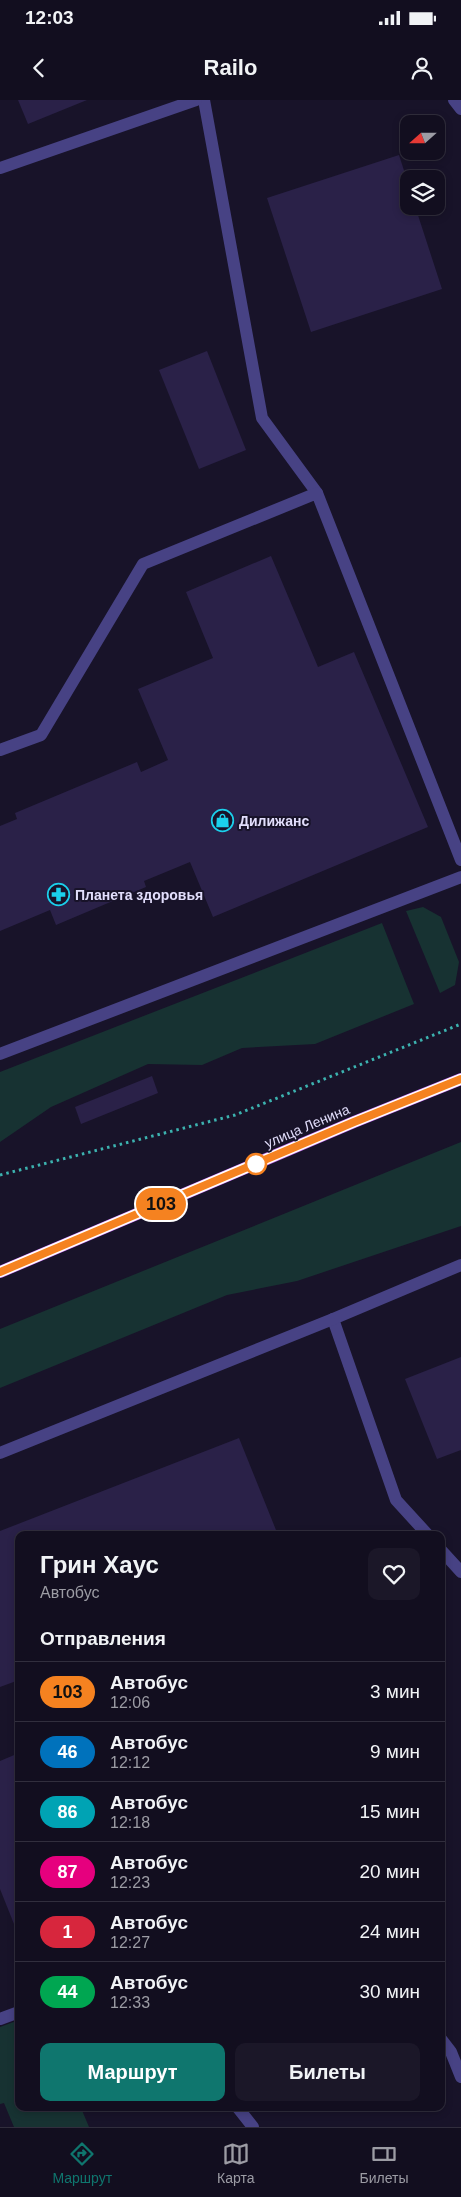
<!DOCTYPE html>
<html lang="ru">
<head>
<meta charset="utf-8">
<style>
  :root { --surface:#120e1f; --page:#1b1728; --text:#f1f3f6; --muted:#9c9ca4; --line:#312e3d; --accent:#0f766e }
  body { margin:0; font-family:Helvetica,sans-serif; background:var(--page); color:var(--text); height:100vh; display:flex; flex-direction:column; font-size:19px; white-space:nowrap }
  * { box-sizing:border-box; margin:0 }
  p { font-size:16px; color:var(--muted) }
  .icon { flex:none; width:28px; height:28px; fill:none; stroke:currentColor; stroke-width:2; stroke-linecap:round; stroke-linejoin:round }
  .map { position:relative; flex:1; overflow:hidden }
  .panel { position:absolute; left:15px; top:1431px; width:430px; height:580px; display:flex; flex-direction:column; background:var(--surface); border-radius:10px; box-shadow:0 2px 8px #0003,0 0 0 1px var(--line) }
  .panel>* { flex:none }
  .badge { padding:0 10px; border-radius:16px; font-size:18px; line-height:32px }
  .needle { width:32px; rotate:249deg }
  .controls { position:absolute; left:400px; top:15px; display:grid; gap:10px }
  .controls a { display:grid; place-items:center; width:45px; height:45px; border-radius:10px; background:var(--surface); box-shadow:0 2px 8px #0003,0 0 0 1px var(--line); font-size:25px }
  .map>.badge { position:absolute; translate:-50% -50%; box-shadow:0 0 0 2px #fff }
  h2 { padding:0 25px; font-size:19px; line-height:45px }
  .round { display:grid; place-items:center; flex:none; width:52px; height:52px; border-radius:10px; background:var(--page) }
  .head { display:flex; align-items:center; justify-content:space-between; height:85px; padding:0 25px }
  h1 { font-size:24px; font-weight:800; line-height:38px }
  .cta { display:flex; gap:10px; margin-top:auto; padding:10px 25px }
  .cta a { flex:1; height:58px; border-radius:10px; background:var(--accent); color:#fff; font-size:20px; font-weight:800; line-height:58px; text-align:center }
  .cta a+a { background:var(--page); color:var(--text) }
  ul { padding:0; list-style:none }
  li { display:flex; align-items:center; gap:15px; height:60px; padding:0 25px; border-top:1px solid var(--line) }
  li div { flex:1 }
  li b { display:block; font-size:19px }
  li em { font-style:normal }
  li .badge { min-width:55px; font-weight:700; text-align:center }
  .status { display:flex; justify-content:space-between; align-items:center; height:35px; padding:0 25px; background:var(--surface); direction:ltr }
  .status svg { height:14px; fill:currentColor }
  header { display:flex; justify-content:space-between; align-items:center; height:65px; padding:0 25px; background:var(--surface); font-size:22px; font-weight:800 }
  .dock { display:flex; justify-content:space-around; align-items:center; height:70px; border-top:1px solid var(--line); background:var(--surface); font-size:14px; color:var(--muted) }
  .dock a { display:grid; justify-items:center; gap:2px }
  .dock .current { color:var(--accent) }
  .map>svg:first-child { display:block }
  .green { fill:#173232 }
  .building { fill:#2a2148 }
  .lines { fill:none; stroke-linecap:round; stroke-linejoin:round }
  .path { stroke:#3cb2af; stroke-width:3; stroke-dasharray:2.5 4; stroke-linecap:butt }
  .minor { stroke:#474284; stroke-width:12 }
  .major { stroke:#c56ff2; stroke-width:12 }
  .line-casing { stroke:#fff; stroke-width:11 }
  .line { stroke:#f58220; stroke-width:8 }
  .stop-dot { fill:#fff; stroke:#f58220; stroke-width:2.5 }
  .labels { text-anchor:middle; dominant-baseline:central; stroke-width:4; stroke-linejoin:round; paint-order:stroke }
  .poi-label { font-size:14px; font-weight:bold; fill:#e2defc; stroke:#181329; text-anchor:start }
  .street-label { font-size:14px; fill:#e2defc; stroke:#181329 }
</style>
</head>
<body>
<div class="status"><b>12:03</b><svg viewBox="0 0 49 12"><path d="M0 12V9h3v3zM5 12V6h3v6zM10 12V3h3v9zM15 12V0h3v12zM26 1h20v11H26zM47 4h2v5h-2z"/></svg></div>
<header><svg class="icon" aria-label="back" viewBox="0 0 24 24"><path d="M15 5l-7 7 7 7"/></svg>Railo<svg class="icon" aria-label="person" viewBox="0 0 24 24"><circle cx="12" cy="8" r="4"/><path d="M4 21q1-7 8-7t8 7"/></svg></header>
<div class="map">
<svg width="461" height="2027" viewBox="0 0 461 2027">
  <rect width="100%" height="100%" fill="#181329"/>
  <g class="green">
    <polygon points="423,807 441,817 459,862 455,885 440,893 406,811"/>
    <polygon points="382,823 414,904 315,944 242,948 202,965 148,964 51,1007 0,1042 0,972"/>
    <polygon points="461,1042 461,1126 297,1181 227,1195 0,1288 0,1229"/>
    <polygon points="19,1920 19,2008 81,2008 89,2027 14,2027 4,2003 0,2004 0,1927"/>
  </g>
  <g class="building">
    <polygon points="18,0 87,0 28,24"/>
    <polygon points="399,55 409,86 409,106 415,106 442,189 311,232 267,98"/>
    <polygon points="207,251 246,350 199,369 159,270"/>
    <polygon points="271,456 318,567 354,552 428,727 213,817 190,762 144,781 146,787 56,825 50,810 0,831 0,726 17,719 15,713 137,662 141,672 168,660 138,589 213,558 186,492"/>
    <polygon points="152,976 158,993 81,1024 75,1007"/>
    <polygon points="461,1257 461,1350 437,1359 405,1279"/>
    <polygon points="239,1338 278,1435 19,1435 19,1580 0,1587 0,1431"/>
    <polygon points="19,1653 19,1822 14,1824 0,1789 0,1661"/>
  </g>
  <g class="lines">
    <polyline class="path" points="0,1075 235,1015 461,924"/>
    <g class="minor">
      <polyline points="204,0 262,318 317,393"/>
      <polyline points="454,0 461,9"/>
      <polyline points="0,68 196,0"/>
      <polyline points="0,650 41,635 143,464 317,393 461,760"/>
      <polyline points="0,954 461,777"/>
      <polyline points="333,1219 396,1400 428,1435"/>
      <polyline points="0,1353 333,1219 461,1165"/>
      <polyline points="441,1450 461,1472"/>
      <polyline points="0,1919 19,1912"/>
      <polyline points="441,1939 451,1952 461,1977"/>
      <polyline points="238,2008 253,2027"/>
    </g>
    <polyline class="major" points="0,1172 354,1022 461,979"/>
  </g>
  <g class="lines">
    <defs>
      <polyline id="line" points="0,1172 354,1022 461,979"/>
    </defs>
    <use href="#line" class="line-casing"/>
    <use href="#line" class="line"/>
  </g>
  <defs>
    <symbol id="shop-ring" viewBox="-11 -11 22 22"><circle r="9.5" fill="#181329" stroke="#1bd0eb" stroke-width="1.5"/><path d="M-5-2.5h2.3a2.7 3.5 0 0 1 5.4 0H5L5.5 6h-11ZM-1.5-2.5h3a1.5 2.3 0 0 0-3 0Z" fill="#1bd0eb"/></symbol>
    <symbol id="pharmacy-ring" viewBox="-11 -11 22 22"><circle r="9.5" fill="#181329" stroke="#1bd0eb" stroke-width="1.5"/><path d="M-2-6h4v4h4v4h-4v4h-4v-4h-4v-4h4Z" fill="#1bd0eb"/></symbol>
  </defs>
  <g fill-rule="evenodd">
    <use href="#shop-ring" x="210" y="708" width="25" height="25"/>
    <use href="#pharmacy-ring" x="46" y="782" width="25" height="25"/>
  </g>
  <circle class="stop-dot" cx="256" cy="1064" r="10"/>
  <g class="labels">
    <g class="poi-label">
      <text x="239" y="721">Дилижанс</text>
      <text x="75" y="795">Планета здоровья</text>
    </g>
    <g class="street-label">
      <text transform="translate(307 1026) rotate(-23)">улица Ленина</text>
    </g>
  </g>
</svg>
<div class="controls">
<a><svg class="needle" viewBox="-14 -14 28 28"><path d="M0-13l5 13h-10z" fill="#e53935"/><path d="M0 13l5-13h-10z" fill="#9c9ca4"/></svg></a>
<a><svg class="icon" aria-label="layers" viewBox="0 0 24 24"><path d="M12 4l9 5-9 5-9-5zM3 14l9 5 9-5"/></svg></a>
</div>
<b class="badge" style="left:161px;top:1104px;background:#f58220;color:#111">103</b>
<section class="panel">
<div class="head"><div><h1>Грин Хаус</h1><p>Автобус</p></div><a class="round"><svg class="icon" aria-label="heart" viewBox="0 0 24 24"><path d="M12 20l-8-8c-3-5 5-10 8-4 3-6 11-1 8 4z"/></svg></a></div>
<h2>Отправления</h2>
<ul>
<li><span class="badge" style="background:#f58220;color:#111">103</span><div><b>Автобус</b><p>12:06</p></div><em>3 мин</em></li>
<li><span class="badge" style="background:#0072bc;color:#fff">46</span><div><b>Автобус</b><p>12:12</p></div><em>9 мин</em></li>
<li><span class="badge" style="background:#00a3b4;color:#fff">86</span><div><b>Автобус</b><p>12:18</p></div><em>15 мин</em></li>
<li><span class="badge" style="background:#e6007e;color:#fff">87</span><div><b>Автобус</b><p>12:23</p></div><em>20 мин</em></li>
<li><span class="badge" style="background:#d7263d;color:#fff">1</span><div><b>Автобус</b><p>12:27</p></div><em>24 мин</em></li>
<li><span class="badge" style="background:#00a651;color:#fff">44</span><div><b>Автобус</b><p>12:33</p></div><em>30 мин</em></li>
</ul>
<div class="cta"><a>Маршрут</a><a>Билеты</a></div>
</section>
</div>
<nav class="dock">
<a class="current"><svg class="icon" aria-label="directions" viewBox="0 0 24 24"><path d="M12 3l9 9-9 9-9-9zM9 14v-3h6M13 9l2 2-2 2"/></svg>Маршрут</a>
<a><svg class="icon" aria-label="map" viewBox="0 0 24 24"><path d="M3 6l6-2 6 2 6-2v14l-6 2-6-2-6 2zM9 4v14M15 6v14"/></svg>Карта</a>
<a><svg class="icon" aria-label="tickets" viewBox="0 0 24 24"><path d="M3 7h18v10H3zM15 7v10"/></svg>Билеты</a>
</nav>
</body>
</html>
